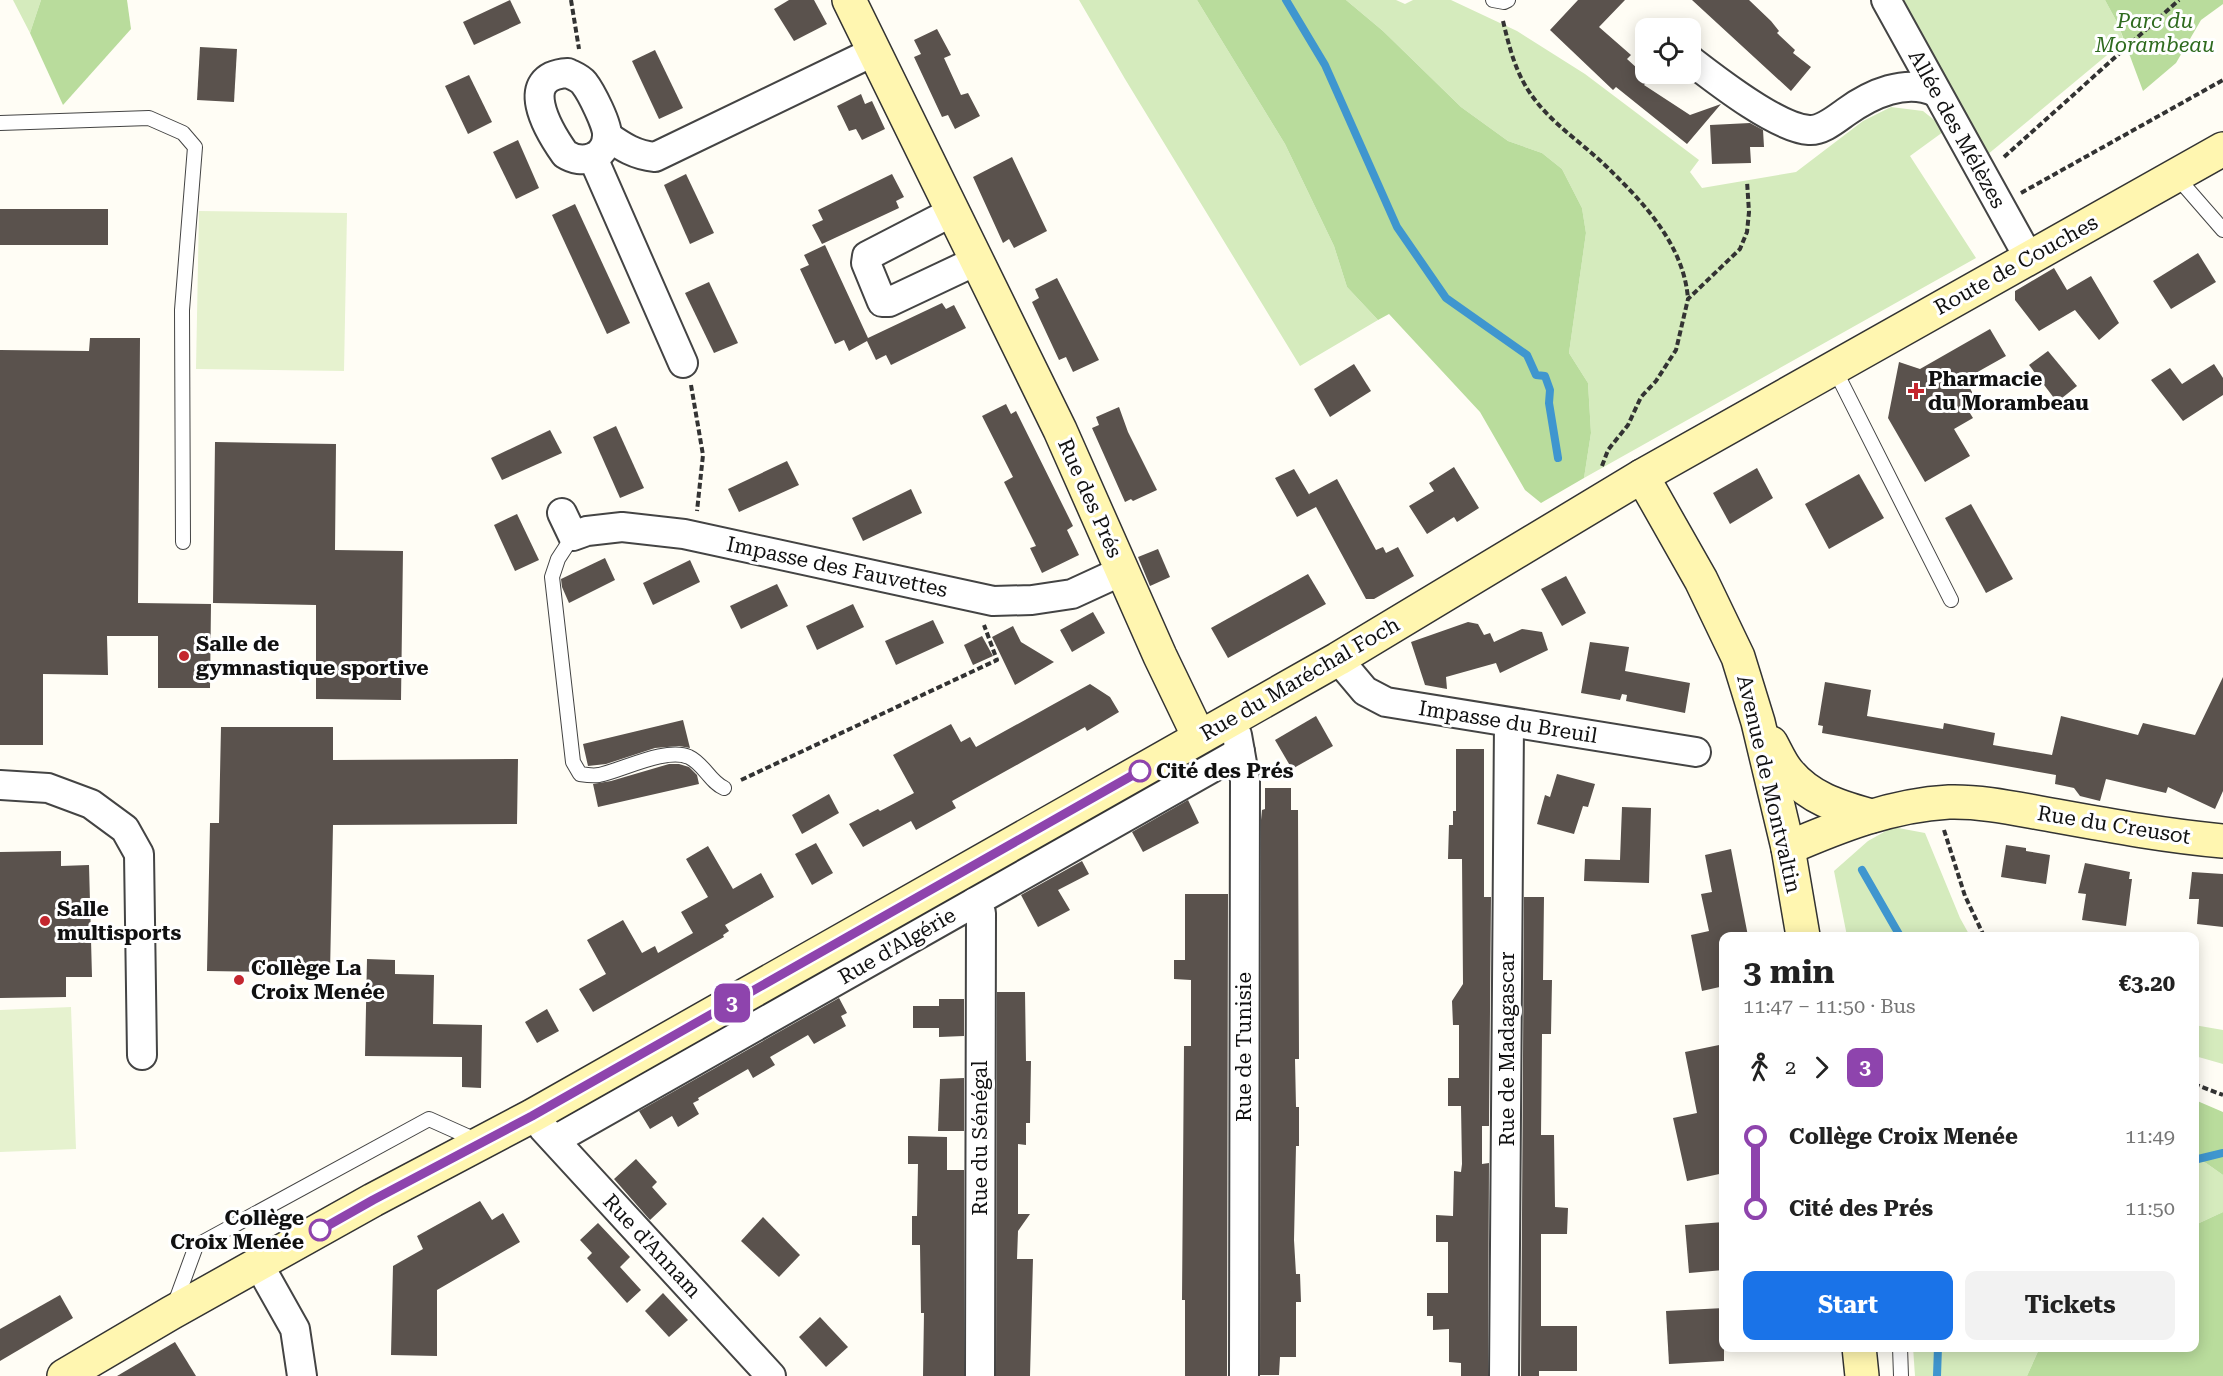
<!DOCTYPE html>
<html lang="en">
<head>
<meta charset="utf-8">
<style>
  :root { --surface:#fff; --page:#f2f2f2; --text:#222; --muted:#767676; --accent:#1a73e8 }
  body { margin:0; font-family:"Roboto Serif",serif; background:var(--page); color:var(--text); height:100vh; display:flex; flex-direction:column; font-size:22px; white-space:nowrap }
  * { box-sizing:border-box; margin:0 }
  p { font-size:20px; color:var(--muted) }
  .icon { flex:none; width:33px; height:33px; fill:none; stroke:currentColor; stroke-width:2; stroke-linecap:round; stroke-linejoin:round }
  .map { position:relative; flex:1; overflow:hidden }
  .drawer { position:absolute; left:1719px; top:932px; width:480px; height:420px; display:flex; flex-direction:column; background:var(--surface); border-radius:12px; box-shadow:0 3px 15px #0003 }
  .drawer>* { flex:none }
  .badge { padding:0 12px; border-radius:9px; font-size:21px; line-height:39px }
  .tools { position:absolute; left:1635px; top:18px; display:grid; gap:12px }
  .tools a { display:grid; place-items:center; width:66px; height:66px; border-radius:12px; background:var(--surface); box-shadow:0 3px 15px #0003; font-size:30px }
  .map>.badge { position:absolute; translate:-50% -50%; box-shadow:0 0 0 3px #fff }
  .legs { display:flex; align-items:center; gap:9px; height:66px; padding:0 24px; font-size:20px }
  .legs p { margin-inline-start:auto }
  .summary { display:flex; align-items:center; justify-content:space-between; height:102px; padding:0 24px }
  h1 { font-size:33px; font-weight:700; line-height:45px }
  .button { display:flex; gap:12px; margin-top:auto; padding:12px 24px }
  .button a { flex:1; height:69px; border-radius:12px; background:var(--accent); color:#fff; font-size:24px; font-weight:700; line-height:69px; text-align:center }
  .button a+a { background:var(--page); color:var(--text) }
  ul { padding:0 24px; list-style:none }
  li { display:flex; align-items:center; gap:21px; height:72px; font-size:22px }
  li i { display:grid; place-items:center; width:9px; height:100%; margin:0 8px; background:currentColor }
  li i::after { content:''; width:15px; height:15px; margin:-8px; border:4px solid; border-radius:50%; background:var(--surface) }
  li p { margin-inline-start:auto }
  li:first-child i { background:linear-gradient(#0000 50%,currentColor 0) }
  li:last-child i { background:linear-gradient(currentColor 50%,#0000 0) }
  .map>svg:first-child { display:block }
  .green { fill:#d5ebbd }
  .forest { fill:#b9dc9c }
  .pitch { fill:#e6f2cf }
  .lines { fill:none; stroke-linecap:round; stroke-linejoin:round }
  .stream { stroke:#3f96cf; stroke-width:8 }
  .building { fill:#5a524d }
  .lane-casing { stroke:#444; stroke-width:16 }
  .street-casing { stroke:#444; stroke-width:32 }
  .secondary-casing { stroke:#333; stroke-width:36 }
  .path { stroke:#333; stroke-width:4; stroke-dasharray:6 3; stroke-linecap:butt }
  .lane { stroke:#fff; stroke-width:14 }
  .street { stroke:#fff; stroke-width:28 }
  .secondary { stroke:#fff6b0; stroke-width:33 }
  .line-1-casing { stroke:#fff; stroke-width:14 }
  .line-1 { stroke:#8e44ad; stroke-width:9 }
  .poi-dot { fill:#c4262e; stroke:#fff; stroke-width:2 }
  .stop-1-dot { fill:#fff; stroke:#8e44ad; stroke-width:3 }
  .labels { text-anchor:middle; dominant-baseline:central; stroke-width:6; stroke-linejoin:round; paint-order:stroke }
  .park-label { font-size:21px; font-style:italic; fill:#2f6b1f; stroke:#fff }
  .street-label { font-size:21px; fill:#111; stroke:#fff }
  .poi-label { font-size:21px; font-weight:bold; fill:#111; stroke:#fff; text-anchor:start }
  .stop-label { font-size:21px; font-weight:bold; fill:#111; stroke:#fff; text-anchor:start }
</style>
</head>
<body>
<div class="map">
<svg width="2223" height="1376" viewBox="0 0 2223 1376">
  <rect width="100%" height="100%" fill="#fffdf5"/>
  <g class="green">
    <polygon points="13,0 41,0 30,33"/>
    <polygon points="1079,0 1197,0 1285,144 1334,246 1347,287 1378,320 1300,366 1125,79"/>
    <polygon points="1346,0 1396,0 1405,4 1413,0 1451,0 1517,31 1585,74 1699,160 1690,172 1702,188 1796,172 1863,121 1891,107 1923,111 1938,123 1943,132 1910,156 1976,258 1584,478 1591,433 1588,383 1569,353 1586,233 1582,208 1562,169 1542,153 1508,141 1461,107 1383,31"/>
    <polygon points="1904,0 2105,0 2118,24 2124,41 1987,155 1930,54"/>
    <polygon points="1893,827 1925,833 1960,918 1970,936 1847,936 1834,871 1868,841"/>
    <polygon points="2194,1025 2223,1030 2223,1064 2195,1056"/>
    <polygon points="2194,1159 2206,1163 2223,1175 2223,1212 2195,1225"/>
    <polygon points="1913,1347 2040,1347 2027,1376 1915,1376"/>
  </g>
  <g class="forest">
    <polygon points="41,0 127,0 131,29 63,105 30,33"/>
    <polygon points="1197,0 1346,0 1383,31 1461,107 1508,141 1542,153 1562,169 1582,208 1586,233 1569,353 1588,383 1591,433 1584,478 1541,503 1525,490 1480,412 1389,314 1378,320 1347,287 1334,246 1285,144"/>
    <polygon points="2105,0 2223,0 2223,4 2201,20 2176,63 2143,91 2118,24"/>
    <polygon points="2195,1100 2223,1112 2223,1175 2206,1163 2195,1159"/>
    <polygon points="2223,1212 2223,1376 2027,1376 2040,1347 2194,1347 2195,1225"/>
  </g>
  <g class="pitch">
    <polygon points="199,211 347,213 344,371 196,369"/>
    <polygon points="71,1007 76,1149 0,1152 0,1010"/>
  </g>
  <g class="lines">
    <g class="stream">
      <polyline points="1286,0 1325,65 1397,227 1446,298 1527,355 1536,375 1545,376 1550,390 1549,403 1558,458"/>
      <polyline points="1862,870 1900,936"/>
      <polyline points="2194,1160 2223,1153"/>
      <polyline points="1937,1376 1938,1347"/>
    </g>
  </g>
  <g class="building">
    <polygon points="510,0 521,23 474,45 463,22"/>
    <polygon points="789,0 814,0 827,24 794,41 774,9"/>
    <polygon points="1578,0 1625,0 1599,27 1631,55 1627,59 1649,79 1644,85 1690,115 1721,104 1687,144 1616,87 1613,90 1550,30"/>
    <polygon points="1692,0 1749,0 1771,21 1779,31 1777,33 1795,50 1793,53 1811,67 1791,91"/>
    <polygon points="937,29 951,55 944,58 961,95 968,93 980,116 955,129 948,115 942,117 914,57 921,54 914,40"/>
    <polygon points="200,47 237,49 234,102 197,100"/>
    <polygon points="655,50 683,108 659,119 632,61"/>
    <polygon points="469,75 492,122 468,134 445,86"/>
    <polygon points="861,94 865,104 872,101 885,129 862,140 856,129 849,131 837,106"/>
    <polygon points="1750,123 1763,130 1764,147 1750,147 1751,163 1712,164 1710,125"/>
    <polygon points="518,140 539,188 516,199 493,152"/>
    <polygon points="1012,157 1047,231 1014,248 1009,239 1003,243 973,177"/>
    <polygon points="686,174 714,233 690,244 664,185"/>
    <polygon points="892,174 904,197 896,201 899,208 822,244 812,225 823,220 818,210"/>
    <polygon points="575,204 630,323 607,334 552,215"/>
    <rect x="0" y="209" width="108" height="36"/>
    <polygon points="825,245 868,338 942,303 946,309 954,305 966,328 891,365 886,355 876,360 867,341 849,351 844,340 835,344 800,269 809,265 804,255"/>
    <polygon points="2198,253 2216,282 2171,309 2153,281"/>
    <polygon points="2054,268 2067,290 2091,276 2119,323 2099,340 2075,310 2039,331 2015,300 2015,291"/>
    <polygon points="1057,278 1099,360 1073,372 1066,357 1059,360 1032,302 1039,298 1035,289"/>
    <polygon points="709,282 738,343 714,353 685,293"/>
    <polygon points="1990,329 2006,356 1965,379 1972,392 1968,410 1973,418 1954,429 1970,456 1925,482 1888,418 1899,362 1920,369"/>
    <polygon points="90,338 140,338 138,603 211,604 210,688 158,688 158,636 107,636 108,675 43,674 43,745 0,745 0,350 89,351"/>
    <polygon points="2048,351 2077,386 2057,402 2029,365"/>
    <polygon points="1354,364 1371,391 1330,417 1314,389"/>
    <polygon points="2214,364 2223,378 2223,395 2183,421 2151,380 2170,368 2182,384"/>
    <polygon points="1006,404 1011,414 1016,411 1073,526 1067,530 1079,555 1042,573 1030,548 1036,546 1004,482 1013,477 982,416"/>
    <polygon points="1119,407 1128,432 1157,490 1133,501 1131,499 1125,502 1092,428 1099,425 1096,417"/>
    <polygon points="616,426 644,488 620,498 593,437"/>
    <polygon points="550,430 562,453 502,480 491,458"/>
    <polygon points="215,442 336,444 335,550 403,551 401,700 316,699 316,605 213,603"/>
    <polygon points="787,461 799,485 739,512 728,489"/>
    <polygon points="1454,467 1479,508 1457,522 1454,517 1427,534 1409,506 1434,491 1429,483"/>
    <polygon points="1757,468 1773,498 1730,524 1713,493"/>
    <polygon points="1294,469 1310,496 1309,494 1337,479 1376,550 1383,547 1386,553 1398,547 1414,576 1374,599 1366,599 1316,507 1297,517 1275,478"/>
    <polygon points="1859,474 1884,518 1829,549 1805,504"/>
    <polygon points="911,489 922,513 863,541 852,518"/>
    <polygon points="1971,504 2013,579 1986,593 1945,518"/>
    <polygon points="517,514 539,560 515,571 494,525"/>
    <polygon points="1158,549 1170,577 1150,586 1138,557"/>
    <polygon points="605,558 615,580 569,603 562,587 561,579"/>
    <polygon points="690,560 700,582 653,605 643,583"/>
    <polygon points="1308,574 1326,604 1228,658 1211,628"/>
    <polygon points="1566,576 1586,613 1562,626 1541,589"/>
    <polygon points="777,584 788,606 741,629 730,606"/>
    <polygon points="853,604 864,627 817,650 806,626"/>
    <polygon points="1093,612 1105,633 1072,652 1060,630"/>
    <polygon points="933,620 944,643 896,665 885,641"/>
    <polygon points="1468,622 1478,624 1484,635 1490,633 1494,642 1522,629 1542,632 1548,650 1500,673 1496,663 1446,677 1447,689 1425,685 1411,642"/>
    <polygon points="1013,626 1021,642 1054,662 1015,685 992,637"/>
    <polygon points="982,636 993,656 973,665 964,645"/>
    <polygon points="1590,642 1629,647 1625,671 1690,683 1685,713 1626,701 1627,695 1622,694 1620,700 1581,693"/>
    <polygon points="2223,677 2223,791 2215,809 2168,787 2166,793 2106,779 2100,801 2080,796 2074,788 2055,784 2056,775 1822,733 1823,726 1818,725 1825,682 1871,690 1867,716 1943,729 1944,723 1995,733 1993,745 2052,755 2061,716 2138,735 2143,723 2195,735"/>
    <polygon points="1090,684 1110,697 1119,712 1087,731 1085,727 952,801 956,808 916,830 911,821 863,847 849,824 878,809 880,811 914,793 893,755 951,724 961,742 970,737 976,747"/>
    <polygon points="1316,716 1333,746 1292,769 1275,740"/>
    <polygon points="683,720 690,748 679,746 655,748 606,764 588,766 583,744"/>
    <polygon points="221,727 333,727 333,760 518,759 517,824 333,825 330,973 207,971 210,823 219,823"/>
    <polygon points="1456,749 1484,749 1484,897 1491,897 1489,1126 1482,1126 1482,1164 1489,1163 1488,1376 1461,1376 1461,1363 1449,1362 1449,1329 1433,1330 1433,1316 1427,1316 1427,1293 1448,1293 1448,1242 1436,1242 1436,1215 1453,1216 1454,1171 1461,1172 1462,1164 1461,1106 1448,1106 1448,1078 1459,1078 1459,1025 1453,1025 1452,1001 1463,984 1462,859 1448,859 1449,825 1453,825 1453,811 1456,811"/>
    <polygon points="669,764 679,764 689,767 697,775 699,784 598,807 593,784 611,781"/>
    <polygon points="1557,774 1595,784 1588,807 1583,806 1574,834 1537,824 1545,795 1550,797"/>
    <polygon points="1265,788 1291,788 1291,810 1298,810 1299,1059 1295,1059 1296,1107 1299,1107 1299,1146 1296,1146 1294,1240 1296,1274 1300,1274 1301,1302 1296,1302 1296,1357 1280,1357 1279,1375 1260,1375 1261,820 1262,810 1265,809"/>
    <polygon points="829,794 839,813 802,834 792,815"/>
    <polygon points="1188,800 1199,823 1143,852 1132,832"/>
    <polygon points="1622,807 1651,808 1649,883 1584,881 1585,859 1620,860"/>
    <polygon points="816,843 833,873 812,885 795,854"/>
    <polygon points="2006,845 2026,848 2026,851 2050,855 2046,884 2001,877"/>
    <polygon points="708,846 733,889 761,873 774,897 725,925 729,931 723,935 724,937 593,1012 579,989 606,974 587,940 623,920 642,953 655,946 658,953 693,933 681,912 708,897 686,859"/>
    <polygon points="1731,849 1748,936 1724,936 1724,986 1702,991 1691,935 1709,931 1701,894 1712,892 1705,855"/>
    <polygon points="61,851 61,866 89,865 92,977 66,977 66,997 0,998 0,852"/>
    <polygon points="1082,861 1089,874 1058,890 1070,910 1038,927 1021,895"/>
    <polygon points="2085,863 2130,872 2129,879 2132,879 2126,926 2082,920 2086,894 2078,893"/>
    <polygon points="2192,872 2223,874 2223,927 2197,924 2199,899 2189,899"/>
    <polygon points="1185,894 1228,894 1227,1376 1185,1376 1185,1300 1182,1300 1184,1046 1191,1046 1191,980 1174,979 1174,960 1185,960"/>
    <polygon points="1524,897 1544,897 1543,980 1552,980 1551,1034 1542,1034 1541,1135 1554,1135 1555,1207 1568,1208 1567,1234 1541,1234 1541,1326 1577,1326 1577,1371 1539,1371 1539,1376 1521,1376"/>
    <polygon points="367,959 395,960 395,974 434,975 433,1024 482,1025 481,1088 462,1087 462,1057 365,1056"/>
    <polygon points="997,992 1025,992 1026,1061 1031,1061 1030,1123 1026,1123 1026,1145 1018,1144 1018,1214 1030,1214 1018,1231 1017,1259 1033,1259 1030,1376 996,1376"/>
    <polygon points="839,998 847,1013 841,1016 846,1026 814,1044 808,1035 770,1057 775,1065 753,1078 748,1069 698,1098 699,1100 693,1103 699,1114 678,1127 672,1116 650,1129 639,1111"/>
    <polygon points="939,999 964,999 964,1036 939,1037 939,1028 913,1028 913,1006 939,1006"/>
    <polygon points="547,1009 559,1031 537,1043 525,1022"/>
    <polygon points="1724,1044 1724,1173 1687,1181 1673,1118 1697,1113 1685,1052"/>
    <polygon points="964,1078 964,1131 938,1131 940,1079"/>
    <polygon points="908,1136 947,1137 947,1170 964,1170 964,1376 923,1376 924,1313 921,1313 920,1245 912,1245 912,1216 917,1216 918,1164 908,1164"/>
    <polygon points="636,1159 657,1182 652,1187 667,1204 650,1220 614,1179"/>
    <polygon points="480,1201 492,1220 503,1213 520,1242 437,1290 437,1356 391,1355 393,1266 423,1249 417,1236"/>
    <polygon points="763,1217 800,1255 779,1277 741,1241"/>
    <polygon points="1724,1222 1724,1270 1689,1273 1685,1225"/>
    <polygon points="598,1223 630,1257 620,1267 641,1290 627,1303 587,1258 592,1253 580,1240"/>
    <polygon points="663,1293 688,1320 669,1337 645,1311"/>
    <polygon points="60,1295 73,1318 0,1361 0,1329"/>
    <polygon points="1724,1308 1724,1361 1669,1364 1666,1311"/>
    <polygon points="820,1317 848,1347 826,1367 799,1337"/>
    <polygon points="175,1342 196,1376 117,1376"/>
  </g>
  <g class="lines">
    <defs>
      <g id="lane">
        <polyline points="1493,0 1504,2 1508,0"/>
        <polyline points="0,123 149,118 183,133 195,147 182,310 183,542"/>
        <polyline points="2176,176 2223,230"/>
        <polyline points="1834,368 1951,600"/>
        <path d="M573 536 558 559 552 577 573 762 580 774C586 775 593 776 599 775 623 770 666 747 689 757 704 764 710 782 724 788"/>
        <polyline points="174,1306 196,1246 429,1119 478,1141"/>
        <polyline points="1900,1347 1901,1376"/>
      </g>
      <g id="street">
        <polyline points="1886,0 2029,258"/>
        <path d="M1690 60C1716 80 1777 128 1809 130 1822 131 1836 119 1846 112 1871 94 1906 78 1936 92"/>
        <path d="M568 73C574 76 580 78 584 83 591 92 608 125 607 136 606 159 582 165 565 154 548 130 516 76 568 73Z"/>
        <path d="M607 136C623 147 635 155 655 157L875 51"/>
        <polyline points="593,158 683,363"/>
        <polyline points="954,211 867,256 866,263 882,302 889,302 978,260"/>
        <polyline points="562,513 573,536 587,531 622,527 684,534 993,601 1032,600 1072,594 1122,571"/>
        <polyline points="1338,659 1365,691 1386,702 1696,752"/>
        <polyline points="1237,735 1245,780 1244,1376"/>
        <polyline points="0,785 48,788 91,804 125,829 139,854 142,1055"/>
        <polyline points="975,902 981,913 980,1376"/>
        <polyline points="543,1128 771,1376"/>
        <polyline points="555,1140 1240,752"/>
        <polyline points="259,1265 295,1329 302,1376"/>
        <polyline points="1504,1376 1509,723"/>
      </g>
      <g id="secondary">
        <polyline points="849,0 1060,430 1160,656 1199,737"/>
        <polyline points="1642,476 1701,580 1738,657 1758,722 1788,848 1803,936"/>
        <path d="M1771 743C1776 752 1781 764 1788 772 1810 799 1840 807 1871 816"/>
        <path d="M1788 848C1839 826 1892 805 1949 802 1985 801 2021 810 2057 816 2112 826 2167 836 2223 841"/>
        <polyline points="1859,1347 1862,1376"/>
        <polyline points="64,1376 171,1313 373,1200 532,1116 1338,659 1642,476 2223,149"/>
      </g>
    </defs>
    <use href="#lane" class="lane-casing"/>
    <use href="#street" class="street-casing"/>
    <use href="#secondary" class="secondary-casing"/>
    <g class="path">
      <polyline points="571,0 579,49"/>
      <path d="M1503 21C1509 46 1515 71 1530 93 1551 124 1583 143 1609 169 1645 204 1684 246 1688 299"/>
      <polyline points="2004,157 2179,0"/>
      <polyline points="2021,193 2223,80"/>
      <polyline points="691,385 703,455 697,511"/>
      <polyline points="1602,466 1608,450 1628,425 1641,397 1656,381 1676,350 1688,299 1740,249 1747,232 1749,212 1747,181"/>
      <polyline points="741,780 997,660 984,625"/>
      <polyline points="1944,830 1965,896 1984,936"/>
      <polyline points="2194,1084 2223,1095"/>
    </g>
    <use href="#lane" class="lane"/>
    <use href="#street" class="street"/>
    <use href="#secondary" class="secondary"/>
  </g>
  <g class="lines">
    <defs>
      <polyline id="line-1" points="320,1230 373,1200 532,1116 1140,771"/>
    </defs>
    <use href="#line-1" class="line-1-casing"/>
    <use href="#line-1" class="line-1"/>
  </g>
  <g class="poi-dot">
    <path d="M1913 382h6v6h6v6h-6v6h-6v-6h-6v-6h6z"/>
    <circle cx="184" cy="656" r="6"/>
    <circle cx="45" cy="921" r="6"/>
    <circle cx="239" cy="980" r="6"/>
  </g>
  <g class="stop-1-dot">
    <circle cx="1140" cy="771" r="10"/>
    <circle cx="320" cy="1230" r="10"/>
  </g>
  <g class="labels">
    <g class="park-label">
      <text x="2155" y="21">Parc du<tspan x="2155" dy="24">Morambeau</tspan></text>
    </g>
    <g class="street-label">
      <text transform="translate(1957 129) rotate(61)">Allée des Mélèzes</text>
      <text transform="translate(2016 265) rotate(-29)">Route de Couches</text>
      <text transform="translate(1090 498) rotate(66)">Rue des Prés</text>
      <text transform="translate(837 567) rotate(12)">Impasse des Fauvettes</text>
      <text transform="translate(1300 679) rotate(-30)">Rue du Maréchal Foch</text>
      <text transform="translate(1508 722) rotate(9)">Impasse du Breuil</text>
      <text transform="translate(1769 784) rotate(77)">Avenue de Montvaltin</text>
      <text transform="translate(2114 825) rotate(9)">Rue du Creusot</text>
      <text transform="translate(897 946) rotate(-30)">Rue d'Algérie</text>
      <text transform="translate(1244 1047) rotate(-90)">Rue de Tunisie</text>
      <text transform="translate(1507 1049) rotate(-90)">Rue de Madagascar</text>
      <text transform="translate(980 1138) rotate(-90)">Rue du Sénégal</text>
      <text transform="translate(652 1246) rotate(47)">Rue d'Annam</text>
    </g>
    <g class="poi-label">
      <text x="1928" y="379">Pharmacie<tspan x="1928" dy="24">du Morambeau</tspan></text>
      <text x="196" y="644">Salle de<tspan x="196" dy="24">gymnastique sportive</tspan></text>
      <text x="57" y="909">Salle<tspan x="57" dy="24">multisports</tspan></text>
      <text x="251" y="968">Collège La<tspan x="251" dy="24">Croix Menée</tspan></text>
    </g>
    <g class="stop-label">
      <text x="1156" y="771">Cité des Prés</text>
      <text x="304" y="1218" text-anchor="end">Collège<tspan x="304" dy="24">Croix Menée</tspan></text>
    </g>
  </g>
</svg>
<div class="tools">
<a><svg class="icon" aria-label="locate" viewBox="0 0 24 24"><circle cx="12" cy="12" r="6"/><path d="M12 2v4M12 18v4M2 12h4M18 12h4"/></svg></a>
</div>
<b class="badge" style="left:732px;top:1003px;background:#8e44ad;color:#fff">3</b>
<section class="drawer">
<div class="summary"><div><h1>3 min</h1><p>11:47 – 11:50 · Bus</p></div><b>€3.20</b></div>
<div class="legs"><svg class="icon" aria-label="walk" viewBox="0 0 24 24"><circle cx="13" cy="4" r="2"/><path d="M13 8l-2 6 4 7M11 14l-3 7M7 12l3-4h3l4 4"/></svg>2<svg class="icon" aria-label="forward" viewBox="0 0 24 24"><path d="M9 5l7 7-7 7"/></svg><b class="badge" style="background:#8e44ad;color:#fff">3</b></div>
<ul>
<li><i style="color:#8e44ad"></i><b>Collège Croix Menée</b><p>11:49</p></li>
<li><i style="color:#8e44ad"></i><b>Cité des Prés</b><p>11:50</p></li>
</ul>
<div class="button"><a>Start</a><a>Tickets</a></div>
</section>
</div>
</body>
</html>
